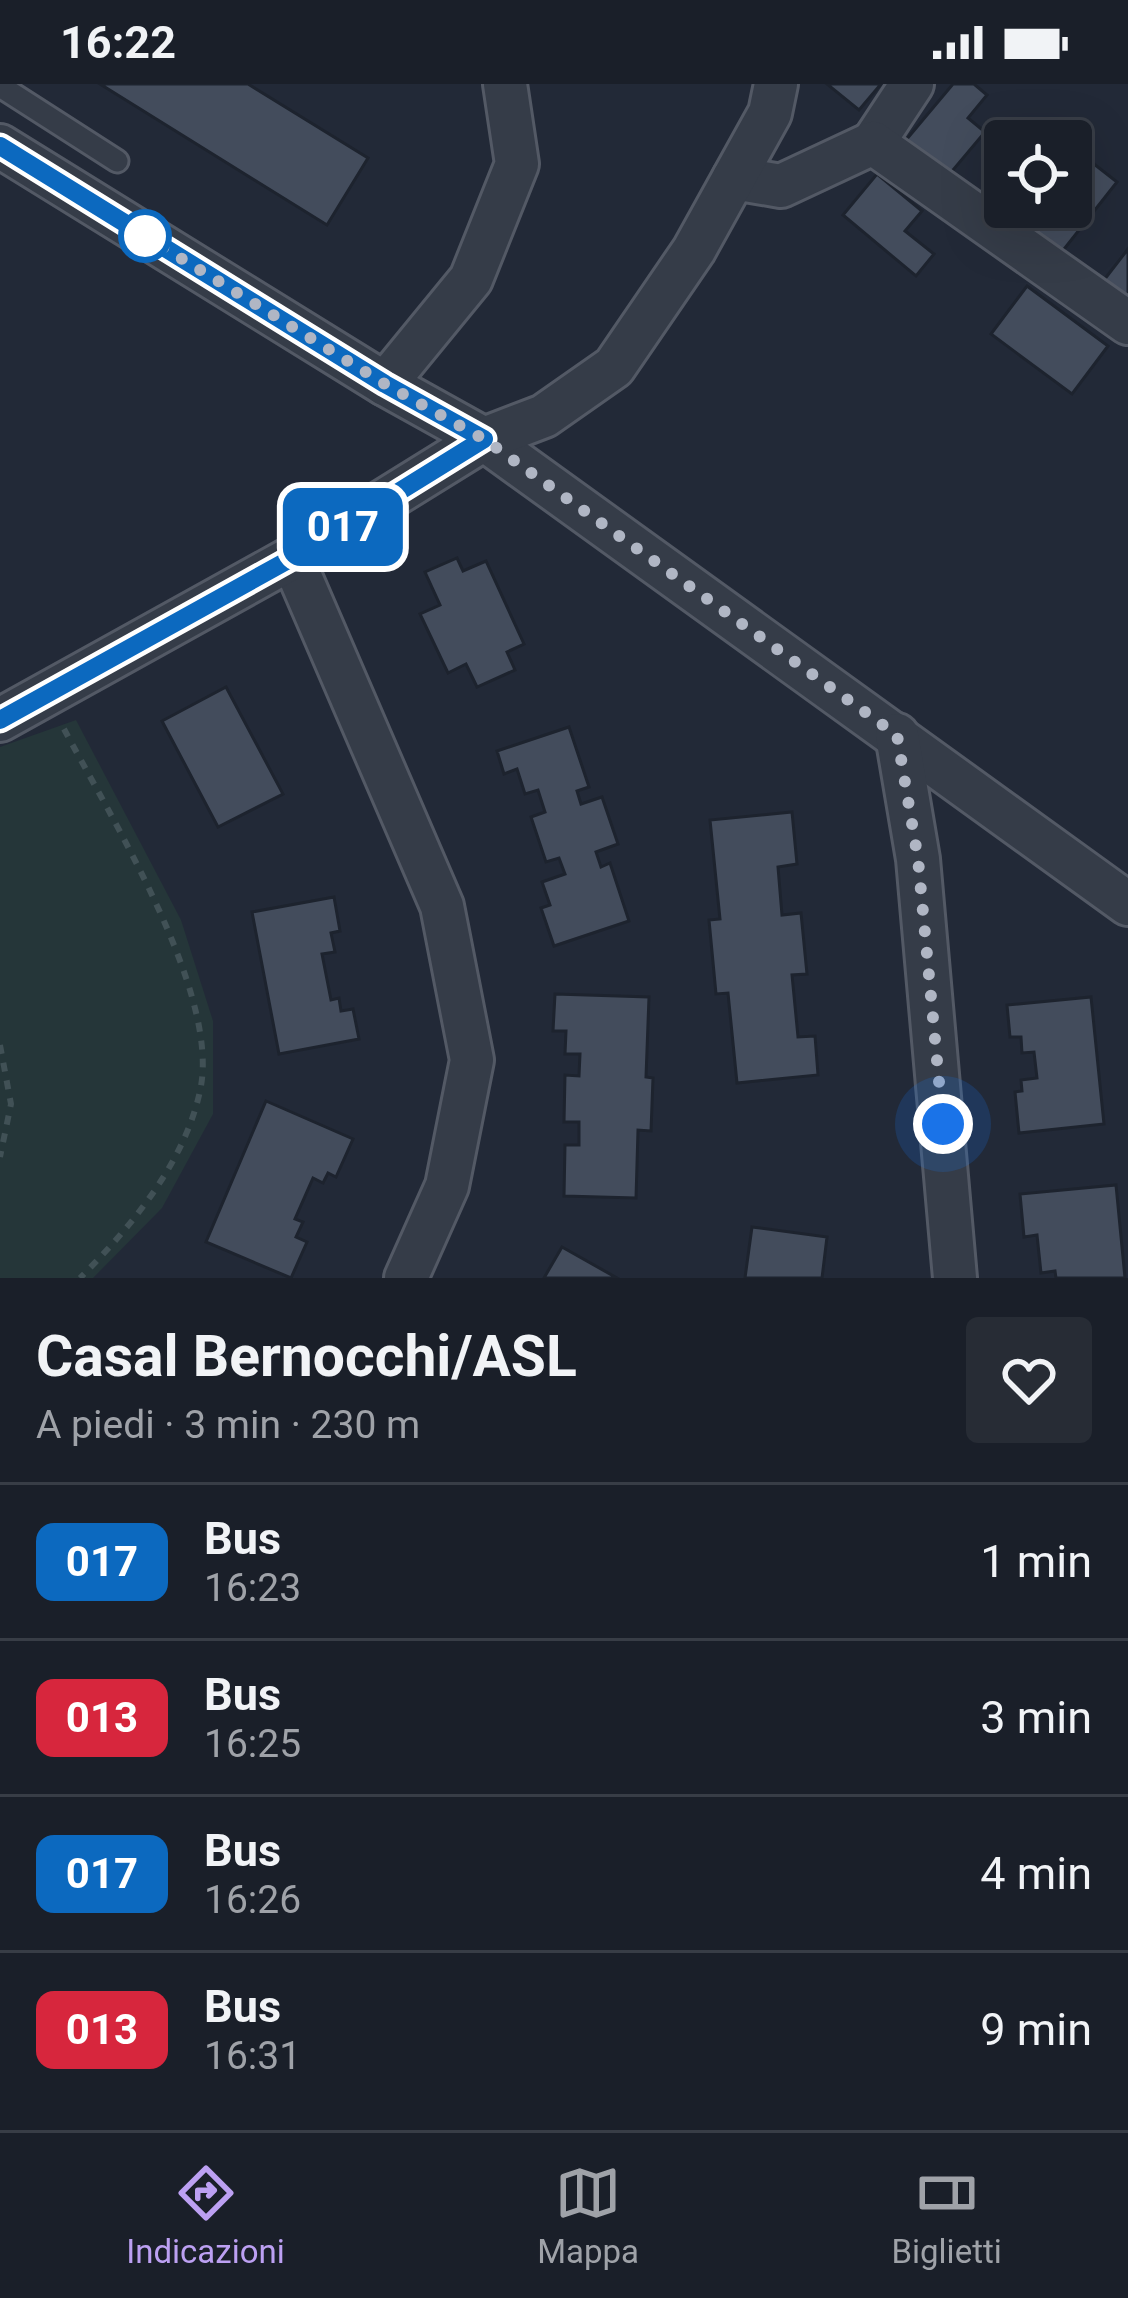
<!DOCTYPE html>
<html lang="it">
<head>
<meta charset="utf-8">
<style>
  :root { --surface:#1a1f29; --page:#272c35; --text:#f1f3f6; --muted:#9fa2a8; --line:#383d46; --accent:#bca0f2 }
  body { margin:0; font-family:Roboto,sans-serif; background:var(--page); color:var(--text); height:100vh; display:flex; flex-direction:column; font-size:45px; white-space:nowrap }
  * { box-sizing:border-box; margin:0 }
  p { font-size:39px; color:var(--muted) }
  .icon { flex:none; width:66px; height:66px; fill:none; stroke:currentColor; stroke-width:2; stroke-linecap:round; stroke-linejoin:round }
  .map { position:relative; height:1194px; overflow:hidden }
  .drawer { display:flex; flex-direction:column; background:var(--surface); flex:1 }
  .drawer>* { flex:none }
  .badge { padding:0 24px; border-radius:18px; font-size:42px; line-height:78px }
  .fabs { position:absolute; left:984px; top:36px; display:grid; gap:24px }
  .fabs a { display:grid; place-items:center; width:108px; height:108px; border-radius:12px; background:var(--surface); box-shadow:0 12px 48px #0002,0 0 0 3px var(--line); font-size:60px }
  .you { position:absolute; width:60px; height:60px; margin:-30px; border:9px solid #fff; border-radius:50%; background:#1a73e8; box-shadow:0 0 0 18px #1a73e833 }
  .map>.badge { position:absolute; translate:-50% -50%; box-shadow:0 0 0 6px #fff }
  .round { display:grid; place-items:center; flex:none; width:126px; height:126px; border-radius:12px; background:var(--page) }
  .summary { display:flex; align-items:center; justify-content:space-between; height:204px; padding:0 36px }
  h1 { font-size:57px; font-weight:700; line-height:90px }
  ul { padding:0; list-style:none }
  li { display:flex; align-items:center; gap:36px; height:156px; padding:0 36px; border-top:3px solid var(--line) }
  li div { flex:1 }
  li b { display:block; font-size:45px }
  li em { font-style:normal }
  li .badge { min-width:132px; font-weight:700; text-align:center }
  .status { display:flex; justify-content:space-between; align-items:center; height:84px; padding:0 60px; background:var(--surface); direction:ltr }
  .status svg { height:33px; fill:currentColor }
  .dock { display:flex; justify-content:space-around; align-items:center; height:168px; border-top:3px solid var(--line); background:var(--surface); font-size:33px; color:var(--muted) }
  .dock a { display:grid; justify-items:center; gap:6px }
  .dock .current { color:var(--accent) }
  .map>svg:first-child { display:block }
  .green { fill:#253639 }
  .building { fill:#434c5c; stroke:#1d232e; stroke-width:3 }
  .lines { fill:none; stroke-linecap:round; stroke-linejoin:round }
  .lane-casing { stroke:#535965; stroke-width:27 }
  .street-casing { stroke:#535965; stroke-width:48 }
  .path { stroke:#415156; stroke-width:6; stroke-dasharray:9 9; stroke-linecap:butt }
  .lane { stroke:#353c48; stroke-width:21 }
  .street { stroke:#353c48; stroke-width:42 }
  .line-casing { stroke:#fff; stroke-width:27 }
  .line { stroke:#0c69bf; stroke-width:18 }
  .walk { stroke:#b0b6c4; stroke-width:12; stroke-dasharray:0 21.6 }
  .stop-dot { fill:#fff; stroke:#0c69bf; stroke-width:6 }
</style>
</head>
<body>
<div class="status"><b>16:22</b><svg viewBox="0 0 49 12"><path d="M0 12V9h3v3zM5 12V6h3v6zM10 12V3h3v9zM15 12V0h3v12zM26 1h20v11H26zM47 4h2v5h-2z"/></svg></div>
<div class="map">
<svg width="1128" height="1194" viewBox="0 0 1128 1194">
  <rect width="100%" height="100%" fill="#222937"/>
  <polygon class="green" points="76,636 181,836 213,937 213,1030 162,1124 93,1194 0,1194 0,663"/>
  <g class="building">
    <polygon points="100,0 248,0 368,74 327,141"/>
    <polygon points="827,0 881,0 859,26"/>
    <polygon points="953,0 974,0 987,11 968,34 985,48 948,92 906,56"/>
    <polygon points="1071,62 1117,98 1057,174 1008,136 1017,123 1071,123"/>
    <polygon points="877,90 922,127 905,147 934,170 916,192 843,131"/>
    <polygon points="1128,165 1128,215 1104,196"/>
    <polygon points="1027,202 1108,262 1072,310 991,250"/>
    <polygon points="457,474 463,487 486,477 524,560 507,568 515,586 477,603 466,580 448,589 420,530 440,521 425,488"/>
    <polygon points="226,603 283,710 218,743 162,637"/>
    <polygon points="569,643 589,703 577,707 581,720 602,713 618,760 596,768 601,783 610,779 629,837 554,862 541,824 550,821 542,798 565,790 559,774 546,778 531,733 545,728 538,706 525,710 517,685 504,690 497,667"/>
    <polygon points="792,728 797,780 778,783 782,831 801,829 807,890 792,891 798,953 815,952 818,991 737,999 728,909 716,910 709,836 720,835 710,736"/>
    <polygon points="334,813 340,847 331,849 335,868 322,870 331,916 339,914 341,927 353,925 359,955 279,970 252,828"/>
    <polygon points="555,910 649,913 646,993 653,994 651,1047 638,1046 636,1114 564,1112 565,1061 579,1061 579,1038 564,1038 565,991 579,992 580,970 565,970 566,947 553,947"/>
    <polygon points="1091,913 1104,1040 1019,1049 1015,1008 1022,1007 1021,996 1037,994 1034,968 1022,969 1021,953 1010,953 1007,921"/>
    <polygon points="266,1017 353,1055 336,1093 328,1089 323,1099 313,1094 295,1135 303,1138 296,1153 307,1158 291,1194 206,1158"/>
    <polygon points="1116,1101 1125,1194 1056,1194 1055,1187 1041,1189 1037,1151 1024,1153 1020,1110"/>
    <polygon points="752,1143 827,1153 822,1194 745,1194"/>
    <polygon points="562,1163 617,1194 544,1194"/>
  </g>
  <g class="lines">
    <defs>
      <polyline id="lane" points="0,2 117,77"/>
      <g id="street">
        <polyline points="873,59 912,0"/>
        <polyline points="0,62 385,300 484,355 1128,820"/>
        <polyline points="734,94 781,102 873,59 1128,239"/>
        <polyline points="385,300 471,195 517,80 505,0"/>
        <polyline points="292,474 442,822 472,976 447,1102 406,1194"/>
        <polyline points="0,636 292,474 484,355 544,332 614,283 694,166 770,29 776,0"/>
        <polyline points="897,651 918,775 955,1194"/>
      </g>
    </defs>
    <use href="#lane" class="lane-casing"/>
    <use href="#street" class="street-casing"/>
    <g class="path">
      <path d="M64 645C110 732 218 905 201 1002 187 1076 132 1142 80 1194"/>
      <polyline points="0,961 11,1020 0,1073"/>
    </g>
    <use href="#lane" class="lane"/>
    <use href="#street" class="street"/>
  </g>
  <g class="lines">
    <defs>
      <polyline id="line" points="0,62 385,300 484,355 292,474 0,636"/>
    </defs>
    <use href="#line" class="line-casing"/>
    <use href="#line" class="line"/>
    <polyline class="walk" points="145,152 385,300 484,355 897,651 918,775 943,1040"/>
  </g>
  <circle class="stop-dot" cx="145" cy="152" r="24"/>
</svg>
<div class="fabs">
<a><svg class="icon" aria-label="locate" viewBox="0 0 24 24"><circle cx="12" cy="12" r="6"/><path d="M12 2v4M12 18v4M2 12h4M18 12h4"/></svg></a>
</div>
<div class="you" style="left:943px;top:1040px"></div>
<b class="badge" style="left:343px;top:443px;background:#0c69bf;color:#fff">017</b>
</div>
<section class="drawer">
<div class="summary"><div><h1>Casal Bernocchi/ASL</h1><p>A piedi · 3 min · 230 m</p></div><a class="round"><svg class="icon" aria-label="heart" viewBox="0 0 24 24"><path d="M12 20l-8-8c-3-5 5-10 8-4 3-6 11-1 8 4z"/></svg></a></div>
<ul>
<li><span class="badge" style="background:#0c69bf;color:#fff">017</span><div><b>Bus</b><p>16:23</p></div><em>1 min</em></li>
<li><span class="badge" style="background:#d7263d;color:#fff">013</span><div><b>Bus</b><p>16:25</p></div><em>3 min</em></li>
<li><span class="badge" style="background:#0c69bf;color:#fff">017</span><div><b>Bus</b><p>16:26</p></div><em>4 min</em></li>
<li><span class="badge" style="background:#d7263d;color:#fff">013</span><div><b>Bus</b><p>16:31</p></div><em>9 min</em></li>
</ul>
</section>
<nav class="dock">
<a class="current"><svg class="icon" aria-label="directions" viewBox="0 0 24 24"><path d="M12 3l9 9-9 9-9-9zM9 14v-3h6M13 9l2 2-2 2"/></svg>Indicazioni</a>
<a><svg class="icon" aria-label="map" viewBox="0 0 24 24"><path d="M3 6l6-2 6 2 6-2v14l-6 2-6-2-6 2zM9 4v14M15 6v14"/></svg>Mappa</a>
<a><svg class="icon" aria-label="tickets" viewBox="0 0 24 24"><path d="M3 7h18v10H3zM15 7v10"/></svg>Biglietti</a>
</nav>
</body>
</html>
